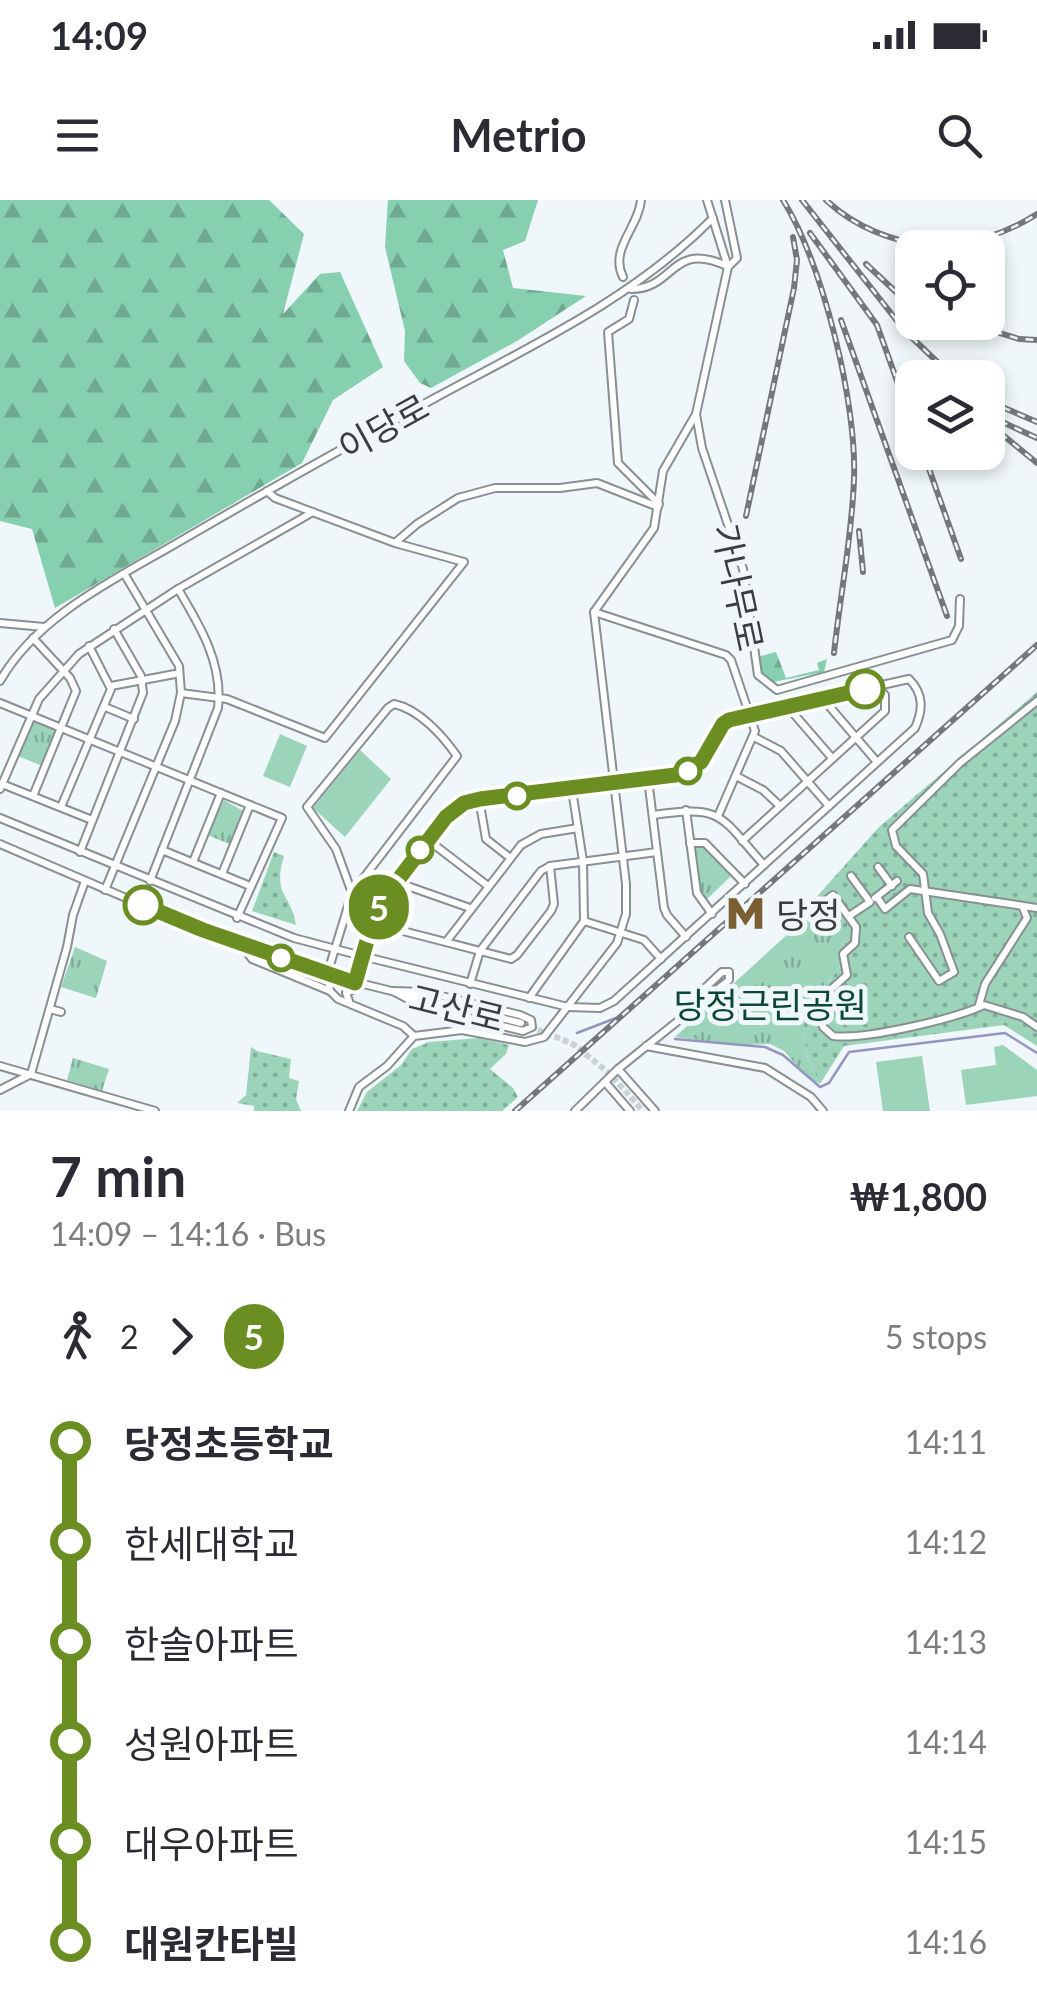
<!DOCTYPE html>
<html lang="en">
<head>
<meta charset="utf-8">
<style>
  :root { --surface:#fff; --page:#f2f2f3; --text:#2b2b33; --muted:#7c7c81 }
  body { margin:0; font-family:Lato,"Noto Sans KR",sans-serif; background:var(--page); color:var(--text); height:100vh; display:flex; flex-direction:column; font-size:38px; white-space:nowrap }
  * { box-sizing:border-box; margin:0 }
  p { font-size:32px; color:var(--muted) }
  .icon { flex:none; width:55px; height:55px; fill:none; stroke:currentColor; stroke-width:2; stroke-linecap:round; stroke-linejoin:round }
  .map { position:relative; height:911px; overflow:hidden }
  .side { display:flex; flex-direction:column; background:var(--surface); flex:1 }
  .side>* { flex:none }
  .badge { padding:0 20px; border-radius:32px; font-size:35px; line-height:65px }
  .buttons { position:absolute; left:895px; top:30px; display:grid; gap:20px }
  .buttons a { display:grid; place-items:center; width:110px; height:110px; border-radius:20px; background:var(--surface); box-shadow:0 5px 15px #0003; font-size:50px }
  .map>.badge { position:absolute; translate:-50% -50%; box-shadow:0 0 0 5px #fff }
  .legs { display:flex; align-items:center; gap:15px; height:110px; padding:0 50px; font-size:32px }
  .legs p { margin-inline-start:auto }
  .headline { display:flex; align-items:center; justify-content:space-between; height:170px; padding:0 50px }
  h1 { font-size:55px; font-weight:700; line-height:75px }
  ul { padding:0 50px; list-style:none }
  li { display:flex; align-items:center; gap:35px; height:100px; font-size:38px }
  li i { display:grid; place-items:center; width:15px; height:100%; margin:0 12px; background:currentColor }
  li i::after { content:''; width:25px; height:25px; margin:-12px; border:8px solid; border-radius:50%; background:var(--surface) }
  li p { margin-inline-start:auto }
  li:first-child i { background:linear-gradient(#0000 50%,currentColor 0) }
  li:last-child i { background:linear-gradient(currentColor 50%,#0000 0) }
  .status { display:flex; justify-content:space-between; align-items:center; height:70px; padding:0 50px; background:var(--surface); direction:ltr }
  .status svg { height:28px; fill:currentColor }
  header { display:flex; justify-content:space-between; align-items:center; height:130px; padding:0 50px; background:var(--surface); font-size:45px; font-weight:700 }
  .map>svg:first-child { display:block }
  .grass { fill:url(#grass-dots) }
  .forest { fill:url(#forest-firs) }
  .park { fill:url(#park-tufts) }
  .pitch { fill:#9bd4b9 }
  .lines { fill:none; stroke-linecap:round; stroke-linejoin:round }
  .stream { stroke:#9496c1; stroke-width:2.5 }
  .minor-tunnel { stroke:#cbd2d5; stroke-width:6; stroke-dasharray:6 3; stroke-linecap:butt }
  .minor-casing { stroke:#889093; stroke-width:10 }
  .minor { stroke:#fff; stroke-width:6 }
  .rail-casing { stroke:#73787a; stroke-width:6 }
  .rail { stroke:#eff7fa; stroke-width:2.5; stroke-dasharray:8; stroke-linecap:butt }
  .line-1-casing { stroke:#fff; stroke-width:22 }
  .line-1 { stroke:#6b8e23; stroke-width:15 }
  .stop-1-dot { fill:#fff; stroke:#6b8e23; stroke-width:5 }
  .labels { text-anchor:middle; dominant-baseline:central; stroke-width:10; stroke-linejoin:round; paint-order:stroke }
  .street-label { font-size:35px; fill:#3a3e3f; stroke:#eff7fa }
  .poi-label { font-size:35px; fill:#3a3e3f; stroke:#eff7fa; text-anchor:start }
  .park-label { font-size:35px; fill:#0a4833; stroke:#eff7fa }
</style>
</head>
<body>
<div class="status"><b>14:09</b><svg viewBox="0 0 49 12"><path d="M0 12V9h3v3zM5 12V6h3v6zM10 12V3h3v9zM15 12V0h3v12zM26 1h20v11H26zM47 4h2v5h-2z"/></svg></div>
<header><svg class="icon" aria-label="menu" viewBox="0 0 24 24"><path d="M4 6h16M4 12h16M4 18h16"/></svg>Metrio<svg class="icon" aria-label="search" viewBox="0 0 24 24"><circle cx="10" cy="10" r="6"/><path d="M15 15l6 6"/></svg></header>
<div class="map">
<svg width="1037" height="911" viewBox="0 0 1037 911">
  <defs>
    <pattern id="grass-dots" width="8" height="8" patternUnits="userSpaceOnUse" patternTransform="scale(2.5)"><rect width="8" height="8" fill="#9bd4b9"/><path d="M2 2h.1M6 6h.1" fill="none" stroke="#7fad98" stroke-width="1.8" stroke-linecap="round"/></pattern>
    <pattern id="forest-firs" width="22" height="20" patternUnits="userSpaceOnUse" patternTransform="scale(2.5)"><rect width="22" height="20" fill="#86cfaf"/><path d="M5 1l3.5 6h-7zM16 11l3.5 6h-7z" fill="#6fa990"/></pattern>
    <pattern id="park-tufts" width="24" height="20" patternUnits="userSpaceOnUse" patternTransform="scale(2.5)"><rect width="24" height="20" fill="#9bd4b9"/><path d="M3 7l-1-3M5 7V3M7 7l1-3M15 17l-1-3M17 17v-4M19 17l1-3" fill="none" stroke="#7fad98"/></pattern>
  </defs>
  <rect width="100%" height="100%" fill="#eff7fa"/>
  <g class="grass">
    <polygon points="1037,492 1037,846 1004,825 844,846 820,884 806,854 804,824 815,800 839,768 846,739 821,710 813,711 813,701 879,627"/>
    <path d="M274 652 284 656C272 696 291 693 296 725L252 711Z"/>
    <polygon points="479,838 509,845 506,854 490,869 513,888 518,897 502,911 357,911 367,892 401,865 412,849 429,842"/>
    <polygon points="251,847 257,851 291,859 289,878 299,881 296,899 301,911 254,911 254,906 237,903 246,895"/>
  </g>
  <g class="forest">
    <polygon points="0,0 269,0 304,34 283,114 320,74 340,72 383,167 333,200 302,263 55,408 32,329 0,321"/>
    <polygon points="388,0 538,0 525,41 503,50 513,88 586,96 517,141 431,188 420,183 404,161 405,131 385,47"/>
    <polygon points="776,452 786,478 819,470 817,463 827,459 824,472 773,482 762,472 757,457"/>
  </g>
  <g class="park">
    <polygon points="36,520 56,531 42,566 18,556 32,522"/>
    <polygon points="224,600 245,612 232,645 207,635"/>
    <polygon points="694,644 706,647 730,672 730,677 705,701 698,692"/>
    <polygon points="813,711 830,712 838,719 846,739 839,768 815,800 804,824 806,854 820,884 806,876 784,851 770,844 738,845 675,837"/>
    <polygon points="75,747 107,761 96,798 61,787"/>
    <polygon points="73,858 109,869 102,891 67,880"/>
  </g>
  <g class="pitch">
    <polygon points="280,534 307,546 290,587 263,576"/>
    <polygon points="360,550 391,579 345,637 313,608"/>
    <polygon points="1003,845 1037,870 1037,896 966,905 961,870 996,865 994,847"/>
    <polygon points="922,856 930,911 883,911 876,862"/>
  </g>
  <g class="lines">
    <g class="stream">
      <polyline points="577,833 616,818"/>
      <polyline points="675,839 765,847 783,855 820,887 829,883 849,852 1005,833 1037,853"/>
    </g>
    <polyline class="minor-tunnel" points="521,823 573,844 610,874 643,911"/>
    <defs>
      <g id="minor">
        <polyline points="707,0 728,67 696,214 702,248 743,369 758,475 777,490 952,440 959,426 960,399"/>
        <polyline points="725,0 737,58 728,67"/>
        <path d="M623 77C609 49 639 27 641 0"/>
        <path d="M631 89C676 89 670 40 727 66"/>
        <polyline points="634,100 629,119 608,132 618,263 659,304"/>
        <polyline points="396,342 417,324 458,298 495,288 560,288 597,283 658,307"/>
        <polyline points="594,412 726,455 731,460 755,531 718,616"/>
        <polyline points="0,423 44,427"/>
        <path d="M0 481C37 416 115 379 177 343 263 293 348 245 435 198 533 145 634 98 713 18"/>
        <polyline points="111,486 175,474"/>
        <polyline points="181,493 227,499 325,538 464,362 395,343 275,298 267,291"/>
        <polyline points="823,499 877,562"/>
        <polyline points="0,503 282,618 237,718"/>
        <polyline points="787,506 832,558"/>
        <polyline points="105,507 134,519"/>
        <polyline points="754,537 781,551 829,606"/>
        <polyline points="736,576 763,590 780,606"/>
        <polyline points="648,579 664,708 667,715 686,737"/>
        <polyline points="2,584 92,620"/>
        <polyline points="0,589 39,499 79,454 178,389 313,312"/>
        <polyline points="33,596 76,491 70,478 33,438"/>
        <polyline points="479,599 486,639 509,657"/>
        <polyline points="61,607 111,489 89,446"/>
        <polyline points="686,610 697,693 712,714"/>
        <path d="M653 615C724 605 719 615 764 665"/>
        <path d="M0 618 294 738 362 756 568 807 600 808 614 801 915 528C923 510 924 494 909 479L729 519 723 523 701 562 675 575 464 603C436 619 384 692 372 722 365 741 360 763 355 783"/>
        <polyline points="428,640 488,686"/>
        <polyline points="742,641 885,511 885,495 877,486"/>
        <polyline points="690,643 705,643 745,684"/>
        <polyline points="0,644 203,731 327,775 521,823"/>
        <polyline points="162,650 250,686"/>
        <polyline points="80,652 143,493 141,476 114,429"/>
        <polyline points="193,662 221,593"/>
        <polyline points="878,667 892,686"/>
        <polyline points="222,674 250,605"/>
        <path d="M150 681 218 508C223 463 200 426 178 389"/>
        <polyline points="396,682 470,708"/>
        <polyline points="105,690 175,521 181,493 179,466 125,375"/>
        <polyline points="877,697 885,709 910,689 1037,708"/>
        <polyline points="875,698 897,681"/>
        <path d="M821 704 833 695 856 727 855 743 843 754 847 775 817 802 823 827 833 836C865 840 954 819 984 805L1023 817 1037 827"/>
        <polyline points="849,716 870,702 851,676"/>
        <polyline points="584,721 644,740 661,759"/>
        <polyline points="372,723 511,759 517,755 551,711 554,704 550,666"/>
        <polyline points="909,737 939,781 954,772 940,734 928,713 923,674 896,646 892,630 960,563 1037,501"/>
        <polyline points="446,742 521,645 541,634 578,628"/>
        <polyline points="241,745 252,759 330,791 338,799 403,826 414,836"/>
        <polyline points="470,784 480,751 541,671 550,666 657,652"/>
        <path d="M330 791 327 775 352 693 457 556C443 536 419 509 394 504L388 508 307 607 336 649 352 693"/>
        <polygon points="393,791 425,792 520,815 531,820 532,827 523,831 421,806"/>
        <polyline points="529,798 584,721 583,661 572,590"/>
        <polyline points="349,801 346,793 362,785"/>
        <polyline points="979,805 985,784 1027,718 1023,708"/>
        <polyline points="50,809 61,812"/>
        <polyline points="646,846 765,868 811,897 823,911"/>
        <polyline points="0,866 155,911"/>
        <polyline points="618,869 655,911"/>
        <polyline points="605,882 630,911"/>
        <polyline points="0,890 31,874 67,747 73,715 85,681"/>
        <polyline points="349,911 359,887 387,866 414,836 462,830 525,842 544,837 617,743 626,714 626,684 594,412 654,328 663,271 696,214"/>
        <polyline points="575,911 618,869 729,780 729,772 722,772 703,790 692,807"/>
      </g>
    </defs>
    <use href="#minor" class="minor-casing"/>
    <use href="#minor" class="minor"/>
    <defs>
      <g id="rail">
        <path d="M783 0C823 65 857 203 854 279 852 337 840 396 834 453"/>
        <polyline points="802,0 905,131 954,178"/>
        <path d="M826 0C857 29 890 39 931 48"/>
        <polyline points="810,33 877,125 912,223"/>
        <path d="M934 48C973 43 1004 35 1037 14"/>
        <polyline points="866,64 896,92 912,100"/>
        <polyline points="841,120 947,416"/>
        <polyline points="964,122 1019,139 1037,140"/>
        <polyline points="988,201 1037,222"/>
        <polyline points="1000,221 1037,238"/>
        <polyline points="988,223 1037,263"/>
        <polyline points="923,252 961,359"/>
        <polyline points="746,316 794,88 797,60 793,37"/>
        <polyline points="859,331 863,372"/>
        <polyline points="515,911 1037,445"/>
      </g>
    </defs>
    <use href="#rail" class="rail-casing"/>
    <use href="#rail" class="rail"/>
  </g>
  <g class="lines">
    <defs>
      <polyline id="line-1" points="143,705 203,730 355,783 372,723 382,701 446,617 464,603 480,599 675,575 701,562 723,524 729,520 865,489"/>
    </defs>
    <use href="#line-1" class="line-1-casing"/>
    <use href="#line-1" class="line-1"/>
  </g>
  <defs>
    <symbol id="metro-bare" viewBox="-9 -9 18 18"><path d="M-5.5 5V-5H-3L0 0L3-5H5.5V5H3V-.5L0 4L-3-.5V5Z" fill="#7b5e32" stroke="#eff7fa" stroke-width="2.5" paint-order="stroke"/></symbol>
  </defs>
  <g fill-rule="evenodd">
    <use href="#metro-bare" x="718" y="686" width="55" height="55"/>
  </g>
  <g class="stop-1-dot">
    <circle cx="865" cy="489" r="18"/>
    <circle cx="688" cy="571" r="12"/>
    <circle cx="517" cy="596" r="12"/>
    <circle cx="420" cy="650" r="12"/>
    <circle cx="143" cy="705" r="18"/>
    <circle cx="281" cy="758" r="12"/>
  </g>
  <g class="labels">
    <g class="street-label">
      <text transform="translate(383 226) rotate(-29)">이당로</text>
      <text transform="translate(739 387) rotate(78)">가나무로</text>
      <text transform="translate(457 807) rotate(14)">고산로</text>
    </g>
    <g class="poi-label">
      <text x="776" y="714">당정</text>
    </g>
    <g class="park-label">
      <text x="770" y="804">당정근린공원</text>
    </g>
  </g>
</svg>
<div class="buttons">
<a><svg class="icon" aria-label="locate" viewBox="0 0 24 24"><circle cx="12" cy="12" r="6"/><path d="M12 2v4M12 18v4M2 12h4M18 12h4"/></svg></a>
<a><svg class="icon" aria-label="layers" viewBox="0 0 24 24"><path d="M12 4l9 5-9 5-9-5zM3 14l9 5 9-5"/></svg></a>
</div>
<b class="badge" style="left:379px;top:707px;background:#6b8e23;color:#fff">5</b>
</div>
<section class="side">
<div class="headline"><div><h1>7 min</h1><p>14:09 – 14:16 · Bus</p></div><b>₩1,800</b></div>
<div class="legs"><svg class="icon" aria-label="walk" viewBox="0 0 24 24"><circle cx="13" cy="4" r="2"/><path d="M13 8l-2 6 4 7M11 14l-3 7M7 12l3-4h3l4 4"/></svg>2<svg class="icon" aria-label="forward" viewBox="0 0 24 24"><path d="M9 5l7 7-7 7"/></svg><b class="badge" style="background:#6b8e23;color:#fff">5</b><p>5 stops</p></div>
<ul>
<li><i style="color:#6b8e23"></i><b>당정초등학교</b><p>14:11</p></li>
<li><i style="color:#6b8e23"></i><span>한세대학교</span><p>14:12</p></li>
<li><i style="color:#6b8e23"></i><span>한솔아파트</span><p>14:13</p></li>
<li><i style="color:#6b8e23"></i><span>성원아파트</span><p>14:14</p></li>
<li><i style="color:#6b8e23"></i><span>대우아파트</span><p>14:15</p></li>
<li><i style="color:#6b8e23"></i><b>대원칸타빌</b><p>14:16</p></li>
</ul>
</section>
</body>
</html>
